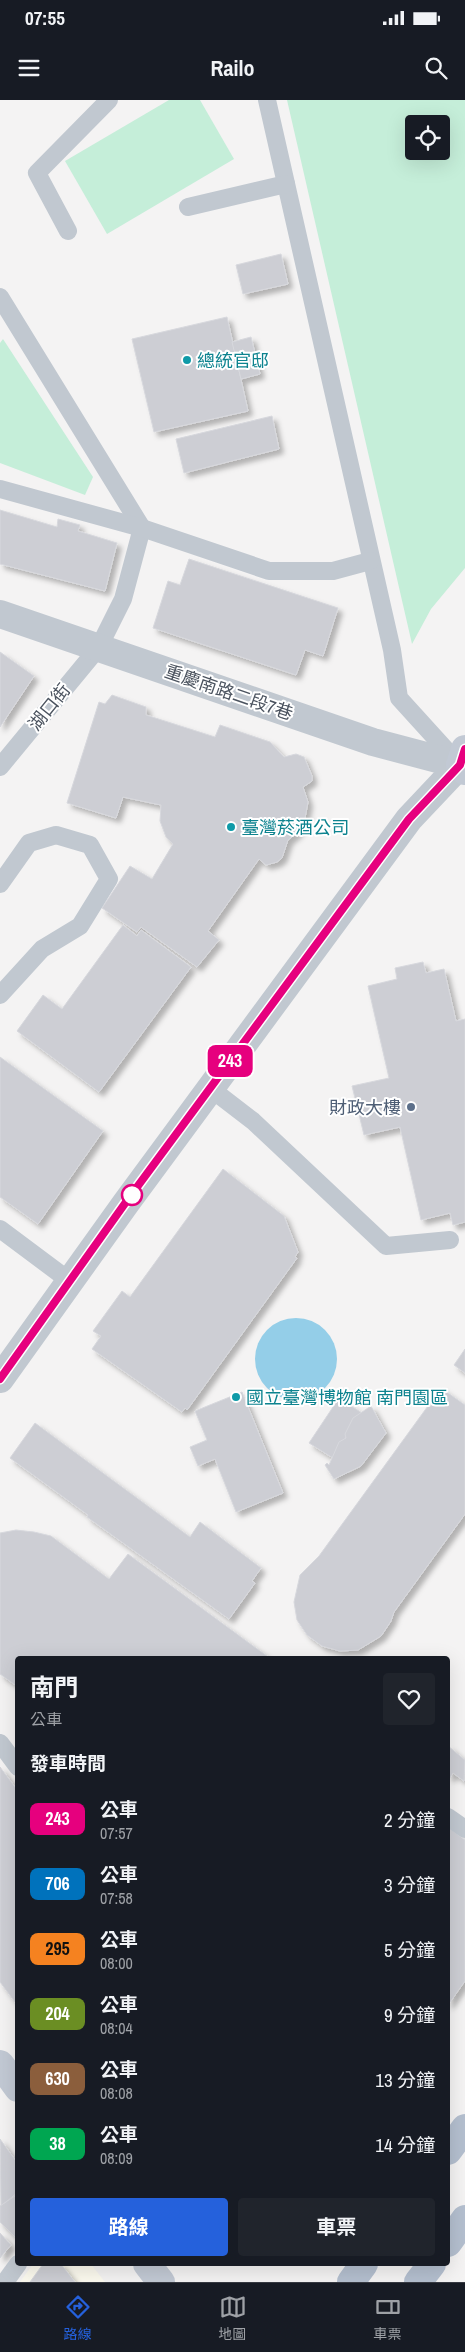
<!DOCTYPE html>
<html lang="zh-TW">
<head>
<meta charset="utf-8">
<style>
  :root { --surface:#171b24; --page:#20242c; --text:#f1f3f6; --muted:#9ea1a6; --line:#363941; --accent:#2561dc }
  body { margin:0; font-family:"Archivo Narrow","Noto Sans TC",sans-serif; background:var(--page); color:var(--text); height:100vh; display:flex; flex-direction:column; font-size:19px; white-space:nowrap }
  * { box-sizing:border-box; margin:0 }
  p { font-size:16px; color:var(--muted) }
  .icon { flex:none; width:28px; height:28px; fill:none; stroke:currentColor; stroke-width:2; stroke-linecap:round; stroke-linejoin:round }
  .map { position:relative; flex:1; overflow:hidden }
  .panel { position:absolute; left:15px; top:1556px; width:435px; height:610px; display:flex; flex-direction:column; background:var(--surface); border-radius:5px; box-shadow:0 5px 20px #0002 }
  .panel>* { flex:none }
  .badge { padding:0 10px; border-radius:8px; font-size:18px; line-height:32px }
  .fabs { position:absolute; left:405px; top:15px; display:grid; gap:10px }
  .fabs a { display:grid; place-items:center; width:45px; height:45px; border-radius:5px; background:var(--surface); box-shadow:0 5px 20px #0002; font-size:25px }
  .map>.badge { position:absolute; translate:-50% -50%; box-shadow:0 0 0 2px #fff }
  h2 { padding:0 15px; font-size:19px; line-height:45px }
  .round { display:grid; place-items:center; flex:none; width:52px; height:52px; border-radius:5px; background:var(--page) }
  .overview { display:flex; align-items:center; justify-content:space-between; height:85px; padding:0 15px }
  h1 { font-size:24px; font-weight:700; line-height:38px }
  .primary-button { display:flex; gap:10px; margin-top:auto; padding:10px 15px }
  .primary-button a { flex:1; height:58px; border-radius:5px; background:var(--accent); color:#fff; font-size:20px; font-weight:700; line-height:58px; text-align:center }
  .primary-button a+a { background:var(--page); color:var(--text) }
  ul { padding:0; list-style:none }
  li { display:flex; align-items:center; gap:15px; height:65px; padding:0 15px }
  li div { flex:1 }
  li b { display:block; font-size:19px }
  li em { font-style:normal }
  li .badge { min-width:55px; font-weight:700; text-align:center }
  .status { display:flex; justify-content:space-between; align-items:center; height:35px; padding:0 25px; background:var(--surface); direction:ltr }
  .status svg { height:14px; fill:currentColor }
  header { display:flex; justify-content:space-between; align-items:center; height:65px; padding:0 15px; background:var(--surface); font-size:22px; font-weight:700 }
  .tab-bar { display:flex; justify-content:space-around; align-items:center; height:70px; border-top:1px solid var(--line); background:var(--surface); font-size:14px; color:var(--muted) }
  .tab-bar a { display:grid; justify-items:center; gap:2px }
  .tab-bar .on { color:var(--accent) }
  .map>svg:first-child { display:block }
  .commercial { fill:#fcfaef }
  .green { fill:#c5eed9; fill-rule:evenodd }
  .water { fill:#94cee8 }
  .building { fill:#cdced4; stroke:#d7d8dd; filter:url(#shadow) }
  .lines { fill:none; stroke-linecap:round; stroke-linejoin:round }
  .lane { stroke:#c1c8d0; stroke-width:18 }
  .street { stroke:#c1c8d0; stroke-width:28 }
  .secondary { stroke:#c2c9d4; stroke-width:28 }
  .primary { stroke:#b4bfcf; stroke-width:28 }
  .line-casing { stroke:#fff; stroke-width:11 }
  .line { stroke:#e6007e; stroke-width:8 }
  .culture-dot { fill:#0f9aa8; stroke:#fff; stroke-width:2 }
  .service-dot { fill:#5c6f8a; stroke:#fff; stroke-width:2 }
  .stop-dot { fill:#fff; stroke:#e6007e; stroke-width:2.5 }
  .labels { text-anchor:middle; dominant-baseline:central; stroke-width:4; stroke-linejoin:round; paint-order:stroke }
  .culture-label { font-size:18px; fill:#0d838f; stroke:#fff; text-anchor:start }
  .street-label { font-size:18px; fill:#4b535f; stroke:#fff }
  .service-label { font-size:18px; fill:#4e5e75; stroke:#fff; text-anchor:end }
</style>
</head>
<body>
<div class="status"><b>07:55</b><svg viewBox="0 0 49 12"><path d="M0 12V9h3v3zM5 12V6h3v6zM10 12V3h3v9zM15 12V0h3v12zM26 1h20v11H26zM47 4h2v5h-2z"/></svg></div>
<header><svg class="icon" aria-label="menu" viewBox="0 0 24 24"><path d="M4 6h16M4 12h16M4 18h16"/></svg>Railo<svg class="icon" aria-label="search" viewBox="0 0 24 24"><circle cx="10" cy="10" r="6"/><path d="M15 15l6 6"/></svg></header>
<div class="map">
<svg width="465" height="2182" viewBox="0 0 465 2182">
  <defs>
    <filter id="shadow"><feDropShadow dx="4.5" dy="4.5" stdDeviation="2.5" flood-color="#0004"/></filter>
  </defs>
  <rect width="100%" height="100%" fill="#f4f3f3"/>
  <polygon class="commercial" points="33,2164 91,2164 105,2182 20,2182"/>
  <g class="green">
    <polygon points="169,0 200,0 234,59 107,134 65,61"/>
    <path d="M287 0H465V468L431 509 412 544ZM414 24H441V51H414Z"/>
    <polygon points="3,239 93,377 85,395 0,363 0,243"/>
  </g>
  <circle class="water" cx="296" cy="1259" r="41"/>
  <g class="building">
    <polygon points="281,154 288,184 243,194 236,165"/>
    <polygon points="227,217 248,311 154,332 132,239"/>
    <polygon points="251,237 260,274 241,279 232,242"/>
    <polygon points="272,316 279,349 184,373 176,339"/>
    <polygon points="0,410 57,427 58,419 80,425 78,431 117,443 105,491 0,464"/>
    <polygon points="189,459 338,508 323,556 305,550 296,575 153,528 168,481 180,485"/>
    <polygon points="0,552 34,576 0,627"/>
    <polygon points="112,595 146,607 146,615 215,637 220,625 270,642 284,657 296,654 304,657 312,676 312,681 303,687 308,702 305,718 297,733 288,740 282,758 277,762 266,765 259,759 208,831 219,840 197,867 141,827 137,832 102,808 130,766 152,779 173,744 166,737 160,721 161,705 123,697 116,718 67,703 99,602 105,604"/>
    <polygon points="123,825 137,836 141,830 191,867 99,992 17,931 43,895 62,909"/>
    <polygon points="423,862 426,873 444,869 456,921 465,919 465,1122 453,1125 450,1113 421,1120 400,1027 364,1035 352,986 389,978 368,886 397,879 395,868"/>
    <polygon points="0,957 103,1031 38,1124 0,1097"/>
    <polygon points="223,1069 284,1116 298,1152 295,1157 297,1158 187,1310 185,1308 182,1312 92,1249 101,1236 93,1231 122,1191 130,1197"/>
    <polygon points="465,1249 465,1273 454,1265"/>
    <polygon points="441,1288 465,1305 465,1414 394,1512 391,1521 381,1536 358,1550 340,1551 322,1546 307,1535 297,1520 294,1502 300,1475 319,1456"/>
    <polygon points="242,1292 283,1393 236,1412 215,1359 198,1366 190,1347 207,1340 195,1311"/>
    <polygon points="339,1298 362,1313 333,1358 309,1343"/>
    <polygon points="371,1306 386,1333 361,1366 334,1379 325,1365 327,1363 329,1365 339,1342 346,1338 345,1334 353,1318"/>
    <polygon points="35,1323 190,1437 200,1422 261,1468 252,1481 255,1483 229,1519 87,1417 88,1415 10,1358"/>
    <polygon points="16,1430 34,1432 51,1436 109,1479 128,1454 271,1559 18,1559 18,1587 0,1574 0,1433"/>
    <polygon points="448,1646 465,1660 464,1681 453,1673 450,1678 448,1676"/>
    <polygon points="0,1667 18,1691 18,1906 0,1882"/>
    <polygon points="448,1727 465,1740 465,1881 448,1905"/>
    <polygon points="0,2039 18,2064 18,2092 1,2106"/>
    <polygon points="18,2094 18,2138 17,2139 0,2122 0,2106"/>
    <polygon points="0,2133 11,2145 0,2158"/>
    <polygon points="43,2164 61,2164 75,2182 30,2182"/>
  </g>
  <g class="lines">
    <g class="lane">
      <polyline points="267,0 392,550 399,598 458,663"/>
      <polyline points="188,107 286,84"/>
      <polyline points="68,131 37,73 109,0"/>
      <polyline points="0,197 142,428 123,499 99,547 0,667"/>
      <polyline points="0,389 142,428 269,471 333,471 370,461"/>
      <polyline points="0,784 29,743 56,735 90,745 109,779 80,826 42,849 0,895"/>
      <polyline points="210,988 253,1021 386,1146 450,1140"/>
      <polyline points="0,1129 71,1182"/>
      <polyline points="0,1643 18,1667"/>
      <polyline points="448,1717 465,1729"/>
      <polyline points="5,2182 18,2164"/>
    </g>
    <polyline class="street" points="0,514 373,642 460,665 409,719 126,1103 0,1279"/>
    <g class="secondary">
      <polyline points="465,649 460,665 465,671"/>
      <polyline points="0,1964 18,1988"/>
      <polyline points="147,2164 161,2182"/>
    </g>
    <g class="primary">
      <polyline points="448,2051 465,2028"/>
      <polyline points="448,2143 465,2119"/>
      <polyline points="351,2182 364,2164"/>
      <polyline points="418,2182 432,2164"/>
    </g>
  </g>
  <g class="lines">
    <defs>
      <polyline id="line" points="0,1279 126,1102 409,719 460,665 465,649"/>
    </defs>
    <use href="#line" class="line-casing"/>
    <use href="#line" class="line"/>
  </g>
  <g class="culture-dot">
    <circle cx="187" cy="260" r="5"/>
    <circle cx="231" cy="727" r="5"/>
    <circle cx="236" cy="1297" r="5"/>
  </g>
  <circle class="service-dot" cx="411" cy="1007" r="5"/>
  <circle class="stop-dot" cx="132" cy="1095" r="10"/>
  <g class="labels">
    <g class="culture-label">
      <text x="197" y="260">總統官邸</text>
      <text x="241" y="727">臺灣菸酒公司</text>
      <text x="246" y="1297">國立臺灣博物館 南門園區</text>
    </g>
    <g class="street-label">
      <text transform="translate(229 592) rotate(19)">重慶南路二段7巷</text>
      <text transform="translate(49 607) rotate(-51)">湖口街</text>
    </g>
    <g class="service-label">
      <text x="401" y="1007">財政大樓</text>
    </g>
  </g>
</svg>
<div class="fabs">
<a><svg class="icon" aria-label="locate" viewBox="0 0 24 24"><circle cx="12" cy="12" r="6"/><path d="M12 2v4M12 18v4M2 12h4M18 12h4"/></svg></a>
</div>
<b class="badge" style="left:230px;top:961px;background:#e6007e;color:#fff">243</b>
<section class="panel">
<div class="overview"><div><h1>南門</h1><p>公車</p></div><a class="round"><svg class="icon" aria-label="heart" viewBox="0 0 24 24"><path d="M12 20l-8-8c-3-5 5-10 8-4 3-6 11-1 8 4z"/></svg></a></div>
<h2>發車時間</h2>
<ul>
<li><span class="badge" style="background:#e6007e;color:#fff">243</span><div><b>公車</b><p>07:57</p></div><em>2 分鐘</em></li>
<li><span class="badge" style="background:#0072bc;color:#fff">706</span><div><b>公車</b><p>07:58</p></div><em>3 分鐘</em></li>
<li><span class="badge" style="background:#f58220;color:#111">295</span><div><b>公車</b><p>08:00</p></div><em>5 分鐘</em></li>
<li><span class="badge" style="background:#6b8e23;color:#fff">204</span><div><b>公車</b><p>08:04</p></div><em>9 分鐘</em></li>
<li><span class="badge" style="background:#8b5e3c;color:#fff">630</span><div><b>公車</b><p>08:08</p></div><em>13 分鐘</em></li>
<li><span class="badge" style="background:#00a651;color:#fff">38</span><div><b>公車</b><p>08:09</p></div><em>14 分鐘</em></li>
</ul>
<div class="primary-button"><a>路線</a><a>車票</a></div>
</section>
</div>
<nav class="tab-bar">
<a class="on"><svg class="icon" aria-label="directions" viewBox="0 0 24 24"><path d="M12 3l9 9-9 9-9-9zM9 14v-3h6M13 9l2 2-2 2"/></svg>路線</a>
<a><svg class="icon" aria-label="map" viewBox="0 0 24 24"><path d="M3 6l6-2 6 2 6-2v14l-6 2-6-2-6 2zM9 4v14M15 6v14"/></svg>地圖</a>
<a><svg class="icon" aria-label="tickets" viewBox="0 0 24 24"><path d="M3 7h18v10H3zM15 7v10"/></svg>車票</a>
</nav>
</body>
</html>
